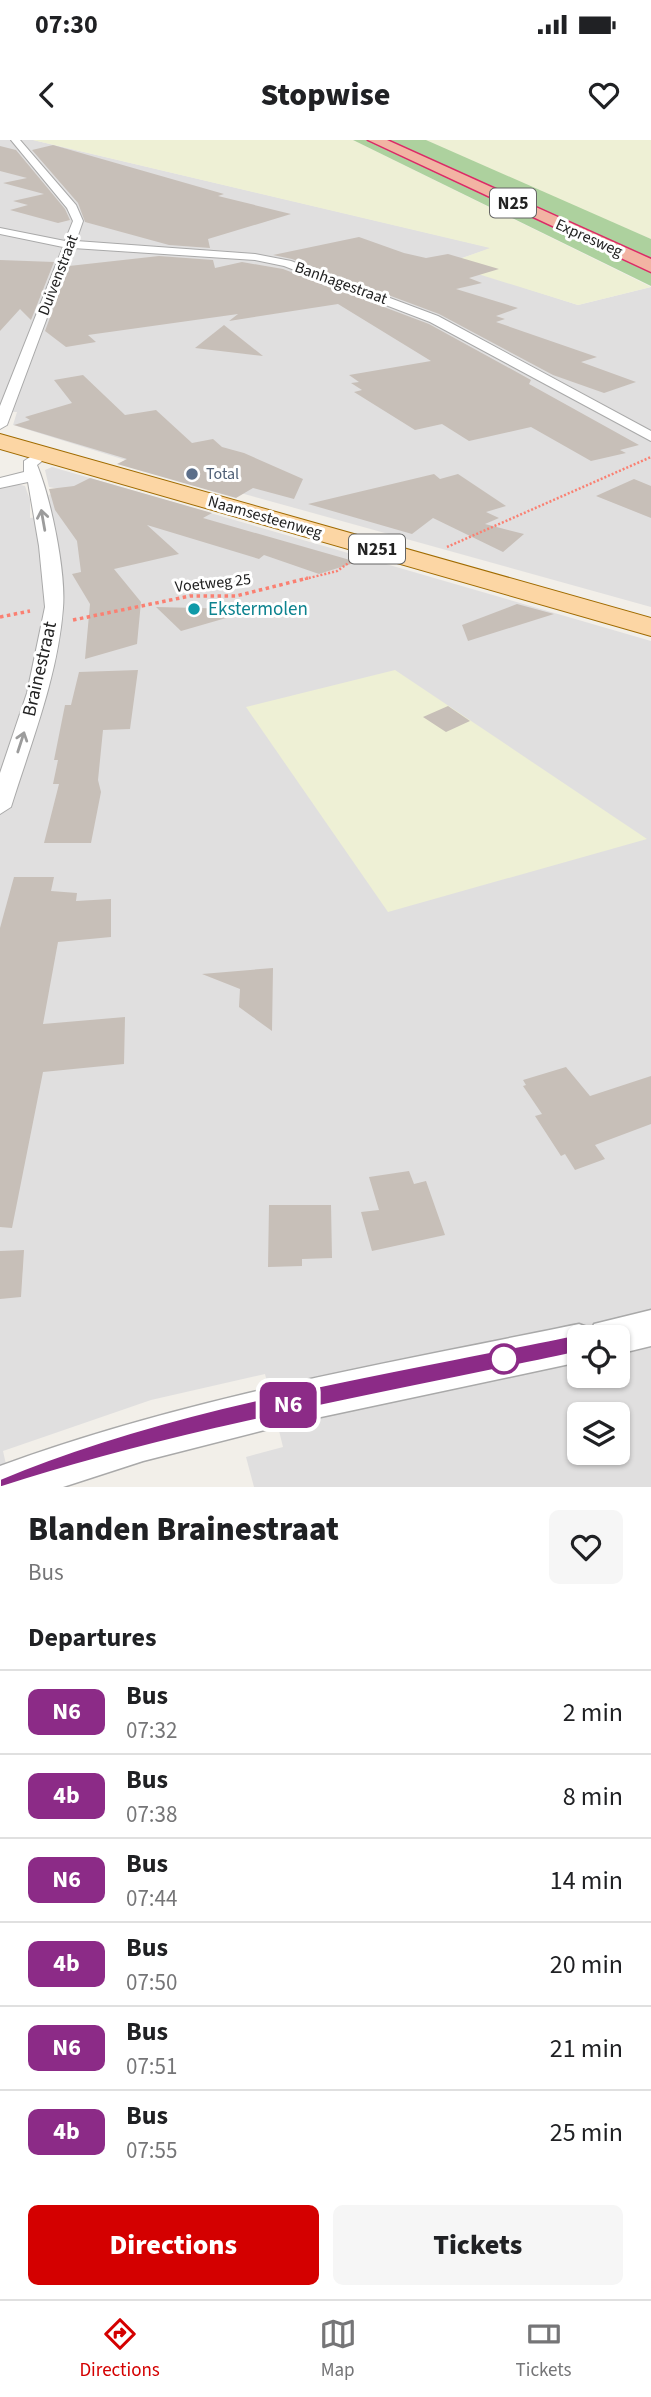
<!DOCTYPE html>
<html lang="en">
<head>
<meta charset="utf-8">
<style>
  :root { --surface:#fff; --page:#f6f6f6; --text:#202124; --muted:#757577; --line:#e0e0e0; --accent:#d40000 }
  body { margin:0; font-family:"Source Sans 3",sans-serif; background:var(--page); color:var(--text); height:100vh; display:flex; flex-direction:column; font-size:26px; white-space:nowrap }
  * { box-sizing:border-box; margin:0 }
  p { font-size:23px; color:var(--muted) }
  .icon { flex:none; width:38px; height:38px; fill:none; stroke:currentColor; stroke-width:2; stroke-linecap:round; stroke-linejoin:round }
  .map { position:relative; height:1347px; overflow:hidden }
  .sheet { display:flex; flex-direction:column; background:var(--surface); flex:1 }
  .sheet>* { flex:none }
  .badge { padding:0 14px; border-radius:10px; font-size:24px; line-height:46px }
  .fabs { position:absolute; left:567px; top:1185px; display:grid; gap:14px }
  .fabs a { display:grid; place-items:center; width:63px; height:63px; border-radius:10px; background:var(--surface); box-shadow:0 2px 5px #0004; font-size:35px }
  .map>.badge { position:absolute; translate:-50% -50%; box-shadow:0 0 0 4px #fff }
  h2 { padding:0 28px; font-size:26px; line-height:63px }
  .round { display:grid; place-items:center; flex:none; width:74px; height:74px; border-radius:10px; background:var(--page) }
  .overview { display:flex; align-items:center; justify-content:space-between; height:119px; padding:0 28px }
  h1 { font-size:33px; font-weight:800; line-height:52px }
  .action { display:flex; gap:14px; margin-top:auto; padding:14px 28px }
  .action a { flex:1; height:80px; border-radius:10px; background:var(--accent); color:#fff; font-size:28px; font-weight:800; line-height:80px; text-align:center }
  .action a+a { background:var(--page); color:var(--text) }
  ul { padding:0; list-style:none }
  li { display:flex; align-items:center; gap:21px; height:84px; padding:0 28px; border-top:2px solid var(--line) }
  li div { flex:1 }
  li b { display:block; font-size:26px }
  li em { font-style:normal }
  li .badge { min-width:77px; font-weight:700; text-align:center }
  .status { display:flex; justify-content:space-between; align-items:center; height:49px; padding:0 35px; background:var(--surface); direction:ltr }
  .status svg { height:19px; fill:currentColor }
  header { display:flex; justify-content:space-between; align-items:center; height:91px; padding:0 28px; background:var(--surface); font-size:32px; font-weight:800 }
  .menu { display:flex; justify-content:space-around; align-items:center; height:98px; border-top:2px solid var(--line); background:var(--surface); font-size:19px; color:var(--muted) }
  .menu a { display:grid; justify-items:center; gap:4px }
  .menu .selected { color:var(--accent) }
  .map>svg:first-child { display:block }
  .residential { fill:#e0dfdf; fill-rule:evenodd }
  .farmland { fill:#eef0d5 }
  .forest { fill:#add19e }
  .building { fill:#c7bfb8 }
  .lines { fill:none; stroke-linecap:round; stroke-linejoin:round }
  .minor-casing { stroke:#a9a9a9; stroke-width:2 }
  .tertiary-casing { stroke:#a9a9a9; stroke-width:3 }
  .primary-casing { stroke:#a06b00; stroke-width:2 }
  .trunk-casing { stroke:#dc2a67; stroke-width:3 }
  .path-far1 { stroke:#fa8072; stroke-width:2.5; stroke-dasharray:2 2; stroke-linecap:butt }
  .path { stroke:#fa8072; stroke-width:3.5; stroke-dasharray:3.5 3.5; stroke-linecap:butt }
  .minor { fill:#fff; fill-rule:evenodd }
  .tertiary { fill:#fff; fill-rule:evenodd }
  .primary { fill:#fcd6a4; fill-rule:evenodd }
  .trunk { fill:#f2b4a3; fill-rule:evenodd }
  .oneway { stroke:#9c9c9c }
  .line { fill:#8c2b87; stroke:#fff; stroke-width:2 }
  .service-dot { fill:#5c6f8a; stroke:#fff; stroke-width:2.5 }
  .culture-dot { fill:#0f9aa8; stroke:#fff; stroke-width:2.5 }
  .stop-dot { fill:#fff; stroke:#8c2b87; stroke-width:3.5 }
  .labels { text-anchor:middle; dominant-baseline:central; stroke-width:6; stroke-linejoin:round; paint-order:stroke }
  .far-street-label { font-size:16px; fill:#222; stroke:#fff }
  .far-service-label { font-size:16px; fill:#4e5e75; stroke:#fff; text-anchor:start }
  .shield { fill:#fff; stroke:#646464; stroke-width:2 }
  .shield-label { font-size:18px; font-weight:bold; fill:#222 }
  .culture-label { font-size:19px; fill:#0d838f; stroke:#fff; text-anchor:start }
  .street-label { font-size:19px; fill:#222; stroke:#fff }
</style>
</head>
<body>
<div class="status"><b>07:30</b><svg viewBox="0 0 49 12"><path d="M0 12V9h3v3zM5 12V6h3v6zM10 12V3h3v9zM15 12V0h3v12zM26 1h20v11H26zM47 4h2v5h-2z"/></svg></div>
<header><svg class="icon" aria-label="back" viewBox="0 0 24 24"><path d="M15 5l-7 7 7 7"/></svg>Stopwise<svg class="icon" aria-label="heart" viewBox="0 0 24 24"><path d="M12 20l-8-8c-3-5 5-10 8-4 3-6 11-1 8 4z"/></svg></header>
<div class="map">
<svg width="651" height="1347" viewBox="0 0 651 1347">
  <rect width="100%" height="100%" fill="#f2efe9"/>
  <g class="residential">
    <polygon points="0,0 33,0 492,108 447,123 578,165 651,147 651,467 151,328 13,285 17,272 0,272"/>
    <path d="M52 327 651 501V1347H254L246 1317 283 1307 265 1234 151 1260 3 1311 11 1347H0V348L17 344 25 346 30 360V378L52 375 49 355 60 349 49 347 45 330ZM579 1197H618V1236H579ZM579 1274H618V1312H579Z"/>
  </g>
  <g class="farmland">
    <polygon points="33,0 353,0 651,147 578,165 446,124 490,108"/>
    <polygon points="426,0 651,0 651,99 486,29"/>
    <polygon points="395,530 647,699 388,772 246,567"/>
  </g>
  <polygon class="forest" points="353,0 426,0 651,99 651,146"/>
  <g class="building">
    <polygon points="53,5 224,54 218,56 291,74 208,99 210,108 169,105 85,82 78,63 32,10"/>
    <polygon points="0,6 16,10 65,69 70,80 58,83 10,70 28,65 13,61 44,54 3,43 27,38 0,31"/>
    <polygon points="359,97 404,113 426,118 448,114 499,129 469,138 482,143 456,149 518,168 496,176 505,179 496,182 597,217 581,222 636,242 604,253 553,235 439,174 292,119 273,115"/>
    <polygon points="159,116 213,120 215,128 242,122 283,129 429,184 531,240 529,244 639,305 620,310 626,313 591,321 531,287 469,301 442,284 415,290 354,252 362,250 351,243 359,242 349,235 431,221 338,164 229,181 238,174 88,195 96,202 66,207 45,191 69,126"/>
    <polygon points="0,120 54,122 31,180 20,169 0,191"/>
    <polygon points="224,185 263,216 195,208"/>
    <polygon points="83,235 125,275 156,270 192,303 213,299 222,307 244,313 303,339 294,359 253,348 236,358 117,324 127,319 14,285 30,280 25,277 72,263 54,240"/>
    <polygon points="434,334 440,339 458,334 506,366 486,372 499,378 485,384 524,394 503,412 433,378 412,394 308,364"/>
    <polygon points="90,338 212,373 203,378 357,422 319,434 264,415 259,419 147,385 179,414 114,429 141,462 137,504 85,519 90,464 72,434 81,432 77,401 55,370 49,349 74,346"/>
    <polygon points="634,339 651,346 651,378 596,356"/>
    <polygon points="517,464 554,474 468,501 462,485"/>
    <polygon points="156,467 239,469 240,474 181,491"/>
    <polygon points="138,530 130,589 103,590 98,640 101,652 91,703 44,703 59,644 53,644 58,620 54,620 65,565 71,565 79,532"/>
    <polygon points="448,566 470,581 446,592 423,577"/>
    <polygon points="14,737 54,737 51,751 77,753 76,761 111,759 111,797 58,802 43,884 125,877 124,924 43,932 12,1088 0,1087 0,788"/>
    <polygon points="273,828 272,891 239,867 240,849 202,834"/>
    <polygon points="566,927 590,956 651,936 651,984 595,1005 605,1019 575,1030 565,1014 561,1016 535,976 542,974 523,946 526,945 523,940"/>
    <polygon points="409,1031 414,1044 426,1041 445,1095 372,1111 361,1072 379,1070 369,1037"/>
    <polygon points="269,1065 331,1065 332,1118 302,1119 302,1126 268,1127"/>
    <polygon points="24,1110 21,1157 0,1159 0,1111"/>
  </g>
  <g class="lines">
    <defs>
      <g id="minor">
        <polygon points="11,0 20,0 76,65 83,81 76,101 255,114 291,121 438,176 651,291 651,301 430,182 284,126 255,120 73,108 7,285 0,289 0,266 63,107 0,94 0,88 65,101 73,81 67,68"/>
        <path d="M44 308 52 313 37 325C51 359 66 432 63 468 58 536 31 603 11 667L0 674V633L27 553 45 467 39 406 28 342 0 348V338L24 332V321Z"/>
      </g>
      <path id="tertiary" d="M651 1170V1206L618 1214V1197H579V1222L288 1284 143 1321 63 1347H0V1326C187 1257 385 1224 579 1184L592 1189 594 1184Z"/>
      <polygon id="primary" points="0,294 651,478 651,496 0,309"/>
      <polygon id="trunk" points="368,0 387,0 651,119 651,132"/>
    </defs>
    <use href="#minor" class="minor-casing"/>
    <use href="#tertiary" class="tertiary-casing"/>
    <use href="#primary" class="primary-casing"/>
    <use href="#trunk" class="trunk-casing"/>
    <g class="path-far1">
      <polyline points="447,407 651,317"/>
      <polyline points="301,440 337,431 350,422"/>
    </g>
    <g class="path">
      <polyline points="0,477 30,471"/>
      <polyline points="73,480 190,456 236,456 308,438"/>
    </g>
    <use href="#minor" class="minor"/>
    <use href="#tertiary" class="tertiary"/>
    <use href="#primary" class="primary"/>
    <use href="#trunk" class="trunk"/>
  </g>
  <defs><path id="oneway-shaft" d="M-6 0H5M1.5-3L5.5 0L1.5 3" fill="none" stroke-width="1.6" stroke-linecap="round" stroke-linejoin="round" transform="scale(1.75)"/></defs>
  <g class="oneway">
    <use href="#oneway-shaft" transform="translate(43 380) rotate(-100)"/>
    <use href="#oneway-shaft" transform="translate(21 602) rotate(-72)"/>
  </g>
  <path class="line" d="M579 1194 586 1197 589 1203 586 1210 579 1212C385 1254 188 1287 2 1347H0V1339C180 1264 384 1235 579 1194Z"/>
  <circle class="service-dot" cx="192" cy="334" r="7"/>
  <circle class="culture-dot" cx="194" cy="469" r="7"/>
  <circle class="stop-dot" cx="504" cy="1219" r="14"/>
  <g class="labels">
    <g class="far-street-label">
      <text transform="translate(589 98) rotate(24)">Expresweg</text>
      <text transform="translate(58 135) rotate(-69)">Duivenstraat</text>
      <text transform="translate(341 143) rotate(20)">Banhagestraat</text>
      <text transform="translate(265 377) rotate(16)">Naamsesteenweg</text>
      <text transform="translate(213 443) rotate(-6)">Voetweg 25</text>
    </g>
    <g class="far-service-label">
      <text x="206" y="334">Total</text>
    </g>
    <g class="shield">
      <rect x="490" y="48.5" width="46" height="29" rx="5"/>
      <rect x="349" y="394.5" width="56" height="29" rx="5"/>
    </g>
    <g class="shield-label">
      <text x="513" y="63">N25</text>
      <text x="377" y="409">N251</text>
    </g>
    <g class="culture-label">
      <text x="208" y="469">Ekstermolen</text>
    </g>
    <g class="street-label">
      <text transform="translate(40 529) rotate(-77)">Brainestraat</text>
    </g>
  </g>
</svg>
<div class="fabs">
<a><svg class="icon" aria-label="locate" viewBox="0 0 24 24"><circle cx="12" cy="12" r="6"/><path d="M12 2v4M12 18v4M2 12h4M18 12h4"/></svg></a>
<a><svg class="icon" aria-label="layers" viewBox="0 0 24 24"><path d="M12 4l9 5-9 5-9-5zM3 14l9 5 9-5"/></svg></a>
</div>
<b class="badge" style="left:288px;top:1265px;background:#8c2b87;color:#fff">N6</b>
</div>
<section class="sheet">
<div class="overview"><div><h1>Blanden Brainestraat</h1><p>Bus</p></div><a class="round"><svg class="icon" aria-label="heart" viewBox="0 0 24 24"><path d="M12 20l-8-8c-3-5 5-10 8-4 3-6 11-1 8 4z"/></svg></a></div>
<h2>Departures</h2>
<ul>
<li><span class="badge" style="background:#8c2b87;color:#fff">N6</span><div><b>Bus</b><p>07:32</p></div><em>2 min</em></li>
<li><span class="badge" style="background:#8c2b87;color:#fff">4b</span><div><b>Bus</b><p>07:38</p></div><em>8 min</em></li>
<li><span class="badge" style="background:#8c2b87;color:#fff">N6</span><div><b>Bus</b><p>07:44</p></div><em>14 min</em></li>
<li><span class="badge" style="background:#8c2b87;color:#fff">4b</span><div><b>Bus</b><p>07:50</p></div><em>20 min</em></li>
<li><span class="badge" style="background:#8c2b87;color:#fff">N6</span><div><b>Bus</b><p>07:51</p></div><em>21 min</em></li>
<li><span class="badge" style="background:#8c2b87;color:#fff">4b</span><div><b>Bus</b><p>07:55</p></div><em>25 min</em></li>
</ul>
<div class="action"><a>Directions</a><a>Tickets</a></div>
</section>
<nav class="menu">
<a class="selected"><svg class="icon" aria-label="directions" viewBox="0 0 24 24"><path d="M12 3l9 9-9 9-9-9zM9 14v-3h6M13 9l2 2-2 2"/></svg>Directions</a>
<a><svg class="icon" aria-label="map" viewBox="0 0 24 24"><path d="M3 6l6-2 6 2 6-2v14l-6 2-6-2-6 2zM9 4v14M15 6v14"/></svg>Map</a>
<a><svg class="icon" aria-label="tickets" viewBox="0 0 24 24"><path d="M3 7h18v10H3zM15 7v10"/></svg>Tickets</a>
</nav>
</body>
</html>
